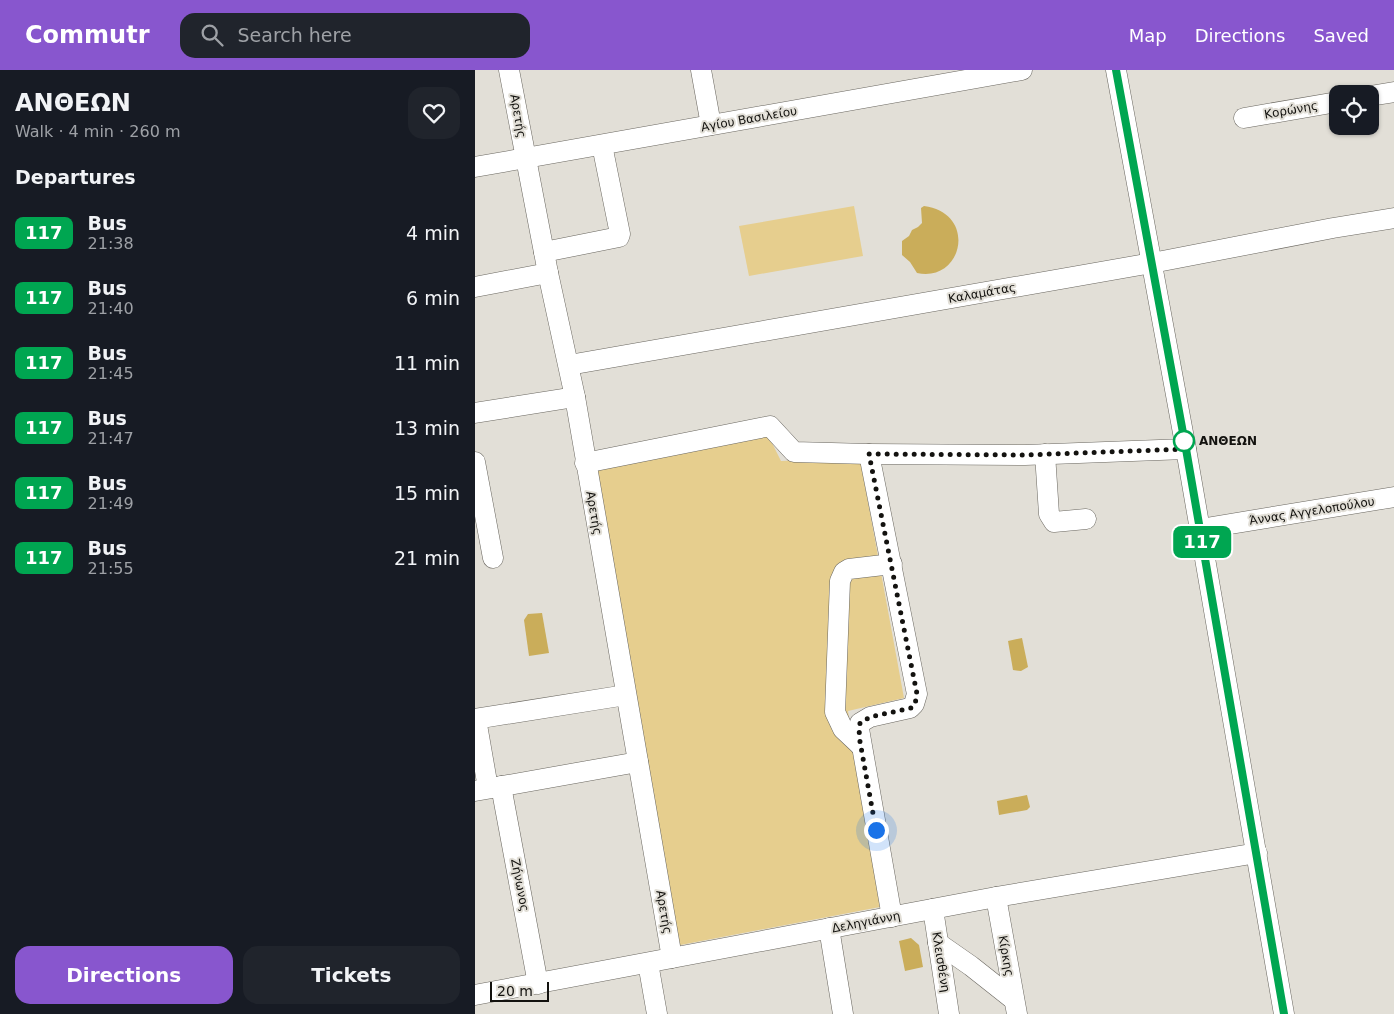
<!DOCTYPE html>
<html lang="en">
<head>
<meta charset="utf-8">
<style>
  :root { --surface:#171b24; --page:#20242c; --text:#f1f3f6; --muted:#9ea1a6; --accent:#8856ce }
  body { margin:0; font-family:"DejaVu Sans",sans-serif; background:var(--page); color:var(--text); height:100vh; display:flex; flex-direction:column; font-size:19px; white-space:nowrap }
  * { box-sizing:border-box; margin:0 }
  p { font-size:16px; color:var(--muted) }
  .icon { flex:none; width:28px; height:28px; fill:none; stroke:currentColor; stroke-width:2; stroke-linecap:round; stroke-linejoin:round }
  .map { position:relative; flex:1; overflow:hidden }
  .sheet { display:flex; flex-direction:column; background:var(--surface); width:475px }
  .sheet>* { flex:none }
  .badge { padding:0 10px; border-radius:8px; font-size:18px; line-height:32px }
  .fabs { position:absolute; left:854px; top:15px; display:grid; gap:10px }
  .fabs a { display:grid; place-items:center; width:50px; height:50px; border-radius:10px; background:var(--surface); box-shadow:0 1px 4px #0004; font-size:25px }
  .scale { position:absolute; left:15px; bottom:12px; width:59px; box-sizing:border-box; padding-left:5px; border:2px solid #13120f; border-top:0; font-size:14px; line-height:18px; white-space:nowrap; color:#13120f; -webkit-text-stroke:4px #e2dfd7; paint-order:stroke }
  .you { position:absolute; width:25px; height:25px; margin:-12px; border:4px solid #fff; border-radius:50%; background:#1a73e8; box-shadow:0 0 0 8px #1a73e833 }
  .map>.badge { position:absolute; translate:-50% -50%; box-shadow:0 0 0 2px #fff }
  h2 { padding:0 15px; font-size:19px; line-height:45px }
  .round { display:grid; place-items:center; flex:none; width:52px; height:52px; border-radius:15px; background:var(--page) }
  .overview { display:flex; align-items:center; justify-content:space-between; height:85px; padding:0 15px }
  h1 { font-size:24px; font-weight:700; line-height:38px }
  .button { display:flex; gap:10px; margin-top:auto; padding:10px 15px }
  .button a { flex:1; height:58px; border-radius:15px; background:var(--accent); color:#fff; font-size:20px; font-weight:700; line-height:58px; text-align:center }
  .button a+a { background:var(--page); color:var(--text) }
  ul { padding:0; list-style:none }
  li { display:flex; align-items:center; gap:15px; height:65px; padding:0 15px }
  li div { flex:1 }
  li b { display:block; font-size:19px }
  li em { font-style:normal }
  li .badge { min-width:55px; font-weight:700; text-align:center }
  header { display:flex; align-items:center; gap:30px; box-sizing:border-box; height:70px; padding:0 25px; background:var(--accent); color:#fff }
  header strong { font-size:24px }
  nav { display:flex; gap:28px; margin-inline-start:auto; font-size:18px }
  .search { width:350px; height:45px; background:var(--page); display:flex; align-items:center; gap:12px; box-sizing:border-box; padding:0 18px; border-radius:15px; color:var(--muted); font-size:19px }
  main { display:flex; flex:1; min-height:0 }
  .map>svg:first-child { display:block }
  .green { fill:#e6ce8e }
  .water { fill:#caad5a }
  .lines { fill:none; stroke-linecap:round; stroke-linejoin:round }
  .minor-casing { stroke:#69665f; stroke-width:21 }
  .minor { stroke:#fff; stroke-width:20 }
  .line-casing { stroke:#fff; stroke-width:11 }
  .line { stroke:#00a651; stroke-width:8 }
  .walk { stroke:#13120f; stroke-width:5; stroke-dasharray:0 9 }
  .stop-dot { fill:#fff; stroke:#00a651; stroke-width:2.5 }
  .labels { text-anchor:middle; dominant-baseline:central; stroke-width:4; stroke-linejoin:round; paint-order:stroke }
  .street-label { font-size:12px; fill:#13120f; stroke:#e2dfd7 }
  .stop-label { font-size:12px; font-weight:bold; fill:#13120f; stroke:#e2dfd7; text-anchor:start }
</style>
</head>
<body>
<header>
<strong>Commutr</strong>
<div class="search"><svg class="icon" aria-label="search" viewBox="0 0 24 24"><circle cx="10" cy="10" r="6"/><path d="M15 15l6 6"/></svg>Search here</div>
<nav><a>Map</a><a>Directions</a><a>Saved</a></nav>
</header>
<main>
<section class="sheet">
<div class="overview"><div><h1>ΑΝΘΕΩΝ</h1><p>Walk · 4 min · 260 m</p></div><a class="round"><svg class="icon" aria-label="heart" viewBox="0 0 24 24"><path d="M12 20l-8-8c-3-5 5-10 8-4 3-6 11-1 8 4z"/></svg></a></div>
<h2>Departures</h2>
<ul>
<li><span class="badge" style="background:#00a651;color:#fff">117</span><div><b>Bus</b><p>21:38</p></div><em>4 min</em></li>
<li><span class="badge" style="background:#00a651;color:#fff">117</span><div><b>Bus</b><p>21:40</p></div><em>6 min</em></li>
<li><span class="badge" style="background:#00a651;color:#fff">117</span><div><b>Bus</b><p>21:45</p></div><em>11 min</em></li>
<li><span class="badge" style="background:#00a651;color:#fff">117</span><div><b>Bus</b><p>21:47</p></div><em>13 min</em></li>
<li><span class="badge" style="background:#00a651;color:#fff">117</span><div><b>Bus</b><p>21:49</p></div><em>15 min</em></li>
<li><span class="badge" style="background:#00a651;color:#fff">117</span><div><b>Bus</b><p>21:55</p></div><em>21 min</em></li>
</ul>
<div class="button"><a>Directions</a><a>Tickets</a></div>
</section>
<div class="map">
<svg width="919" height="944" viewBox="0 0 919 944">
  <rect width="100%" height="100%" fill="#e2dfd7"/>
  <g class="green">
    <polygon points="379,136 388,186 274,206 264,156"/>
    <polygon points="290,359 306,391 385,388 429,628 373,641 405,837 200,876 118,389"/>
  </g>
  <g class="water">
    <path d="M449 136C503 143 488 213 442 203L435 192 427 185V171L434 166 437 160 443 157 447 153 446 138Z"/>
    <polygon points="67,543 74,583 54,586 49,550 53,544"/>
    <polygon points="547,568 553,597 546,601 538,600 533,571"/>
    <polygon points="552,725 555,737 552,740 524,745 522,731"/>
    <polygon points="436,868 444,875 448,897 430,901 424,871"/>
  </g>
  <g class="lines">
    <defs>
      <g id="minor">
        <polyline points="34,0 73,203 100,327 197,888"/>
        <polyline points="226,0 236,55"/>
        <polyline points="641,0 711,379 809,944"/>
        <polyline points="895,26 919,22"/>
        <polyline points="769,48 862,32"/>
        <polyline points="0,97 547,0"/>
        <polyline points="69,182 144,167 145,164 127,75"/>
        <polyline points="0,217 73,203"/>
        <polyline points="94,295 677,193 858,158 919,148"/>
        <polyline points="0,343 100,327"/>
        <polyline points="394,384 442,624 439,634 435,638 395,647 385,653 384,659 417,847"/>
        <polyline points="570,384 574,444 579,452 611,449"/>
        <polyline points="0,392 18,488"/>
        <polyline points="110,393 295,356 319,382 394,384 550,385 711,379"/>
        <polyline points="725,459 919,427"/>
        <polyline points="0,649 151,625"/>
        <polyline points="1,649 13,718"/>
        <polyline points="386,676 368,659 360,642 365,511 369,502 374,499 417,494"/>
        <polyline points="26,716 63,914"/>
        <polyline points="0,721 163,692"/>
        <polyline points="521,827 542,944"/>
        <polyline points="458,839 474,944"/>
        <polyline points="354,858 368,944"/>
        <polyline points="463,873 496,896 539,930"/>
        <polyline points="173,893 182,944"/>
        <polyline points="0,925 521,827 782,783"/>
      </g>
    </defs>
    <use href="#minor" class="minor-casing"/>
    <use href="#minor" class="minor"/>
  </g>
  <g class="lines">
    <defs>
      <polyline id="line" points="641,0 711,379 809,944"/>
    </defs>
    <use href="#line" class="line-casing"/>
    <use href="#line" class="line"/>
    <polyline class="walk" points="401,760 384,666 385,653 395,647 436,638 440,634 442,624 394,384 550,385 711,379 709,371"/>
  </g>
  <circle class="stop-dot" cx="709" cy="371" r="10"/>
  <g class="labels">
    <g class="street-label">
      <text transform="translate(816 40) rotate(-10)">Κορώνης</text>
      <text transform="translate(43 46) rotate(80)">Αρετής</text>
      <text transform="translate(274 49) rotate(-10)">Αγίου Βασιλείου</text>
      <text transform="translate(507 223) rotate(-10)">Καλαμάτας</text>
      <text transform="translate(837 441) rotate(-9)">Άννας Αγγελοπούλου</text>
      <text transform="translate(119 443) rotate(80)">Αρετής</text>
      <text transform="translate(45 815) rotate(79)">Ζήνωνος</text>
      <text transform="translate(189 842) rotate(80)">Αρετής</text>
      <text transform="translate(391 852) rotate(-11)">Δεληγιάννη</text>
      <text transform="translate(531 886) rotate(80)">Κίρκης</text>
      <text transform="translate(466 892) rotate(81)">Κλεισθένη</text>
    </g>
    <g class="stop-label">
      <text x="724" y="371">ΑΝΘΕΩΝ</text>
    </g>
  </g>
</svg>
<div class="fabs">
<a><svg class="icon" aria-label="locate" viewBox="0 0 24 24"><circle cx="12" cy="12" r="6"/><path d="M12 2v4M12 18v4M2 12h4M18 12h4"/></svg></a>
</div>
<div class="scale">20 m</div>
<div class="you" style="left:401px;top:760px"></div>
<b class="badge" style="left:727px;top:472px;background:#00a651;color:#fff">117</b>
</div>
</main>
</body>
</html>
